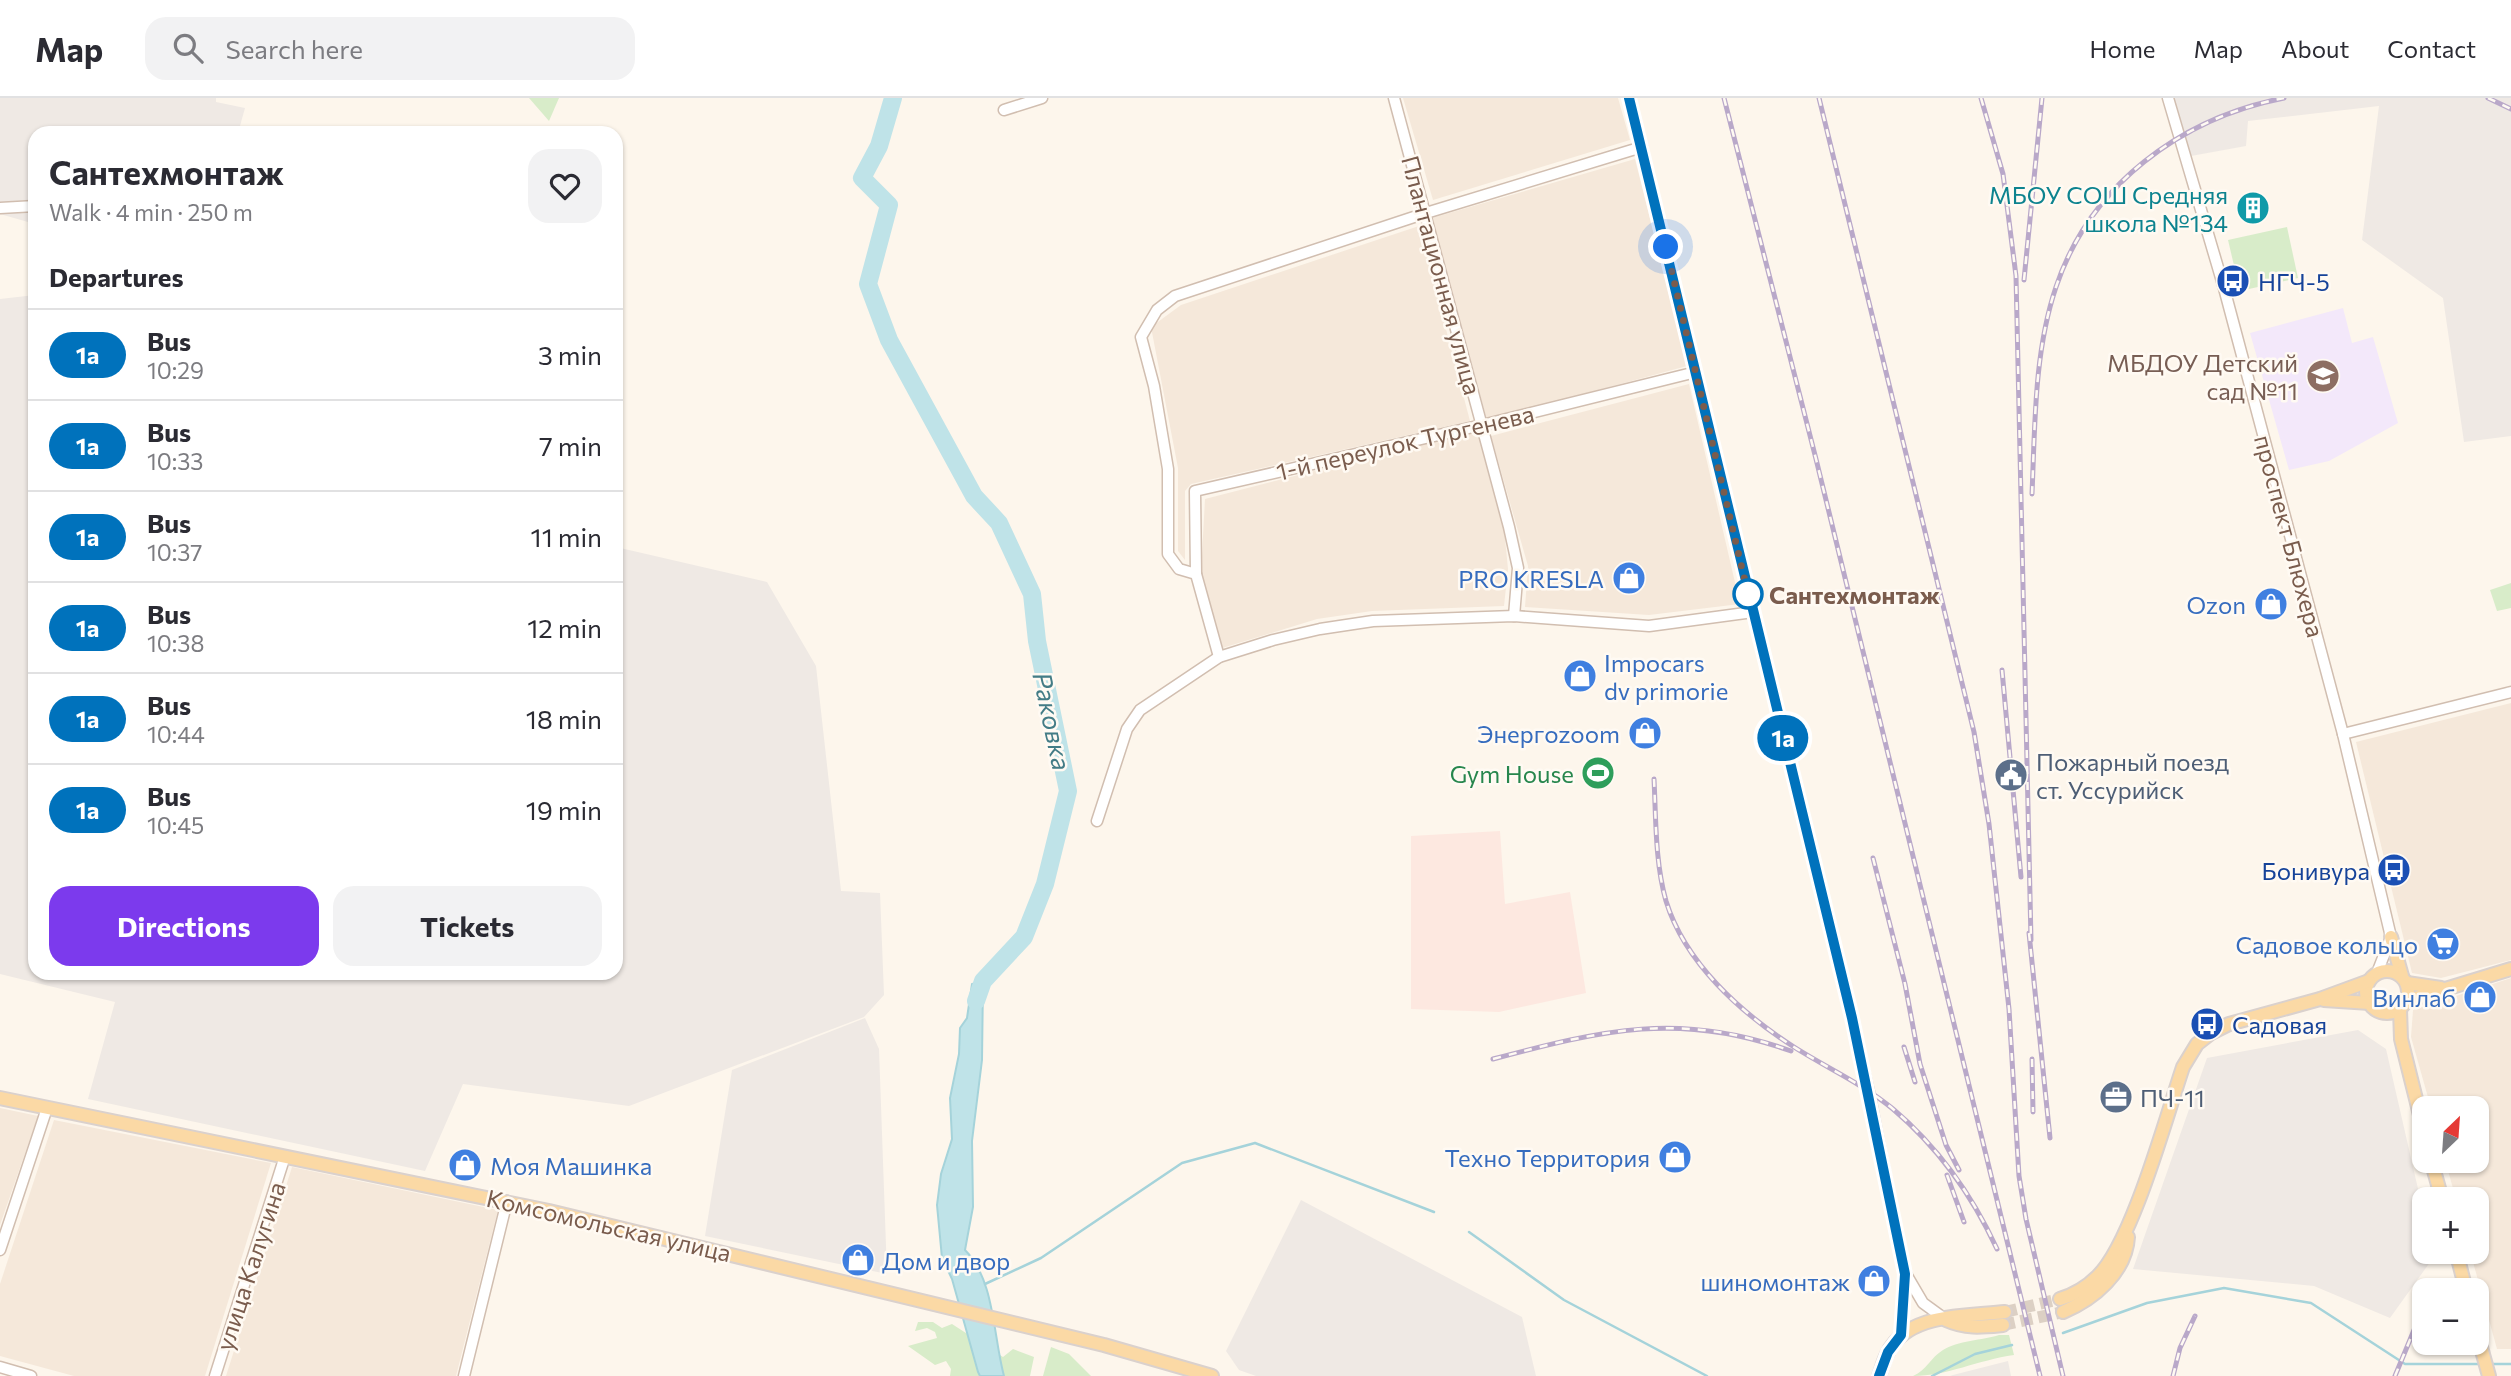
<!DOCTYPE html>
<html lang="en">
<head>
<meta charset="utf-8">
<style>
  :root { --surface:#fff; --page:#f2f2f3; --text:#2b2b33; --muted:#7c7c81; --line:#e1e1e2; --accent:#7c3aed }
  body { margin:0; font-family:Commissioner,sans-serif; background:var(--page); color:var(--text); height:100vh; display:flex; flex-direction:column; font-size:26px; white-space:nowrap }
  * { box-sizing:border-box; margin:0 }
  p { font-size:23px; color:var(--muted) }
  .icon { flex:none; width:38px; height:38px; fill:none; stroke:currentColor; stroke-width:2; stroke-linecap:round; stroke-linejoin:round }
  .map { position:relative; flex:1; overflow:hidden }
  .panel { position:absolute; left:28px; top:28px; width:595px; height:854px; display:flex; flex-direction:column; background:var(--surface); border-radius:21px; box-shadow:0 2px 5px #0004 }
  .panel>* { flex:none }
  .badge { padding:0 14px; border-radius:23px; font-size:24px; line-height:46px }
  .needle { width:46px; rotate:25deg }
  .tools { position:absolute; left:2412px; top:998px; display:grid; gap:14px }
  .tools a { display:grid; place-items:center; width:77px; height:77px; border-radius:14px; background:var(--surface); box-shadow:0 2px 5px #0004; font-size:35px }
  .you { position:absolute; width:35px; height:35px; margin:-18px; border:5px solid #fff; border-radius:50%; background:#1a73e8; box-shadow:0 0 0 10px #1a73e833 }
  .map>.badge { position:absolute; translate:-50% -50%; box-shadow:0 0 0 4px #fff }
  h2 { padding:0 21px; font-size:26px; line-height:63px }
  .round { display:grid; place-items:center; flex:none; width:74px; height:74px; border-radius:21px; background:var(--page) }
  .head { display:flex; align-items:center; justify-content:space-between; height:119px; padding:0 21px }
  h1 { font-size:33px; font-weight:700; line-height:52px }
  .cta { display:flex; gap:14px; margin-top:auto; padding:14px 21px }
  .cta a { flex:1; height:80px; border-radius:21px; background:var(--accent); color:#fff; font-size:28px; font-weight:700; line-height:80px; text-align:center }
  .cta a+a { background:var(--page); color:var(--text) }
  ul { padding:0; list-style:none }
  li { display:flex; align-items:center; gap:21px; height:91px; padding:0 21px; border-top:2px solid var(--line) }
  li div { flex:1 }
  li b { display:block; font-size:26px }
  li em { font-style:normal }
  li .badge { min-width:77px; font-weight:700; text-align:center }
  header { display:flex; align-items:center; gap:42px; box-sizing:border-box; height:98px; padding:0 35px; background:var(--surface); border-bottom:2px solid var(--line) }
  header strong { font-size:33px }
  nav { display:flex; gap:38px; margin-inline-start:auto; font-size:24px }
  .search { width:490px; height:63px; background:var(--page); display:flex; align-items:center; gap:18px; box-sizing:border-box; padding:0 24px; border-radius:21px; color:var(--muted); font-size:26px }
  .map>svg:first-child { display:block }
  .residential { fill:#f5e8da }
  .commercial { fill:#fde8e0 }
  .industrial { fill:#efe9e4 }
  .education { fill:#f3e8fa }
  .green { fill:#d8ecc9 }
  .water { fill:#bfe3e8; stroke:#a5d3da; stroke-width:2 }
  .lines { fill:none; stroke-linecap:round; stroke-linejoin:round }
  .stream { stroke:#a5d3da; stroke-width:2.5 }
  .river { stroke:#bfe3e8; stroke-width:18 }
  .major-tunnel { stroke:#dcd0c4; stroke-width:12; stroke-dasharray:12 6; stroke-linecap:butt }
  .minor-casing { stroke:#d1beb0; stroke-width:13 }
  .major-casing { stroke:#dad1cd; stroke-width:16 }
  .minor { stroke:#fff; stroke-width:10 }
  .major { stroke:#fbd9a5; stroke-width:12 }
  .rail-casing { stroke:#b9a8c9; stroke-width:5 }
  .rail { stroke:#fffaf3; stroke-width:2.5; stroke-dasharray:8; stroke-linecap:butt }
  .line-casing { stroke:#fff; stroke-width:16 }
  .line { stroke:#0072bc; stroke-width:10 }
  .walk { stroke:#7a5c4d; stroke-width:7; stroke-dasharray:0 12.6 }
  .stop-dot { fill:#fff; stroke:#0072bc; stroke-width:3.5 }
  .labels { text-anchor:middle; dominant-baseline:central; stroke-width:5; stroke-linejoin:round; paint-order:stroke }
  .culture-label { font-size:24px; fill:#0d838f; stroke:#fffaf3; text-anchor:end }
  .street-label { font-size:24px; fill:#7a5c4d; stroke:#fffaf3 }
  .transit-label { font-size:24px; fill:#164399; stroke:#fffaf3; text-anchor:start }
  .education-label { font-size:24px; fill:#785e54; stroke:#fffaf3; text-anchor:end }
  .shop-label { font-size:24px; fill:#366cbe; stroke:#fffaf3; text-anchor:end }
  .stop-label { font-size:24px; font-weight:bold; fill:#7a5c4d; stroke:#fffaf3; text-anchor:start }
  .service-label { font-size:24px; fill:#4e5e75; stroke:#fffaf3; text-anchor:start }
  .leisure-label { font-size:24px; fill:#27864d; stroke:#fffaf3; text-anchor:end }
  .water-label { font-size:26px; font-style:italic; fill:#437c86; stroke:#fffaf3 }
</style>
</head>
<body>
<header>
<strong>Map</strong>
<div class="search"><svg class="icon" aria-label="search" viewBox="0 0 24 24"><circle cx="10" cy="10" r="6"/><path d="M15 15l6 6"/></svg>Search here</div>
<nav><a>Home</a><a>Map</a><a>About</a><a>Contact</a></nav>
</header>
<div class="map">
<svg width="2511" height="1278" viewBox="0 0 2511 1278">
  <rect width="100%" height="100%" fill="#fdf6ec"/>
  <g class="residential">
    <polygon points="1403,0 1618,0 1630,42 1433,102"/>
    <polygon points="1635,61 1687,268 1487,322 1432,120"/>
    <polygon points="1419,128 1470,323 1191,386 1185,393 1185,462 1178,453 1178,370 1151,229 1181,207"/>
    <polygon points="1689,286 1740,506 1649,517 1525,509 1528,468 1491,338"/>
    <polygon points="1478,331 1504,430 1508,471 1504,508 1372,513 1317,521 1219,551 1201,476 1205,401"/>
    <polygon points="2511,605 2511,862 2441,880 2412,875 2356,644"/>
    <polygon points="2511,880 2511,1251 2497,1251 2470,1153 2476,1153 2476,1101 2456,1101 2445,1062 2476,1062 2476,1010 2431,1010 2411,939 2413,912"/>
    <polygon points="0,1010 38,1018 0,1127"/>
    <polygon points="54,1022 271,1065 205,1278 74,1278 0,1258 0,1186"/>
    <polygon points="292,1069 498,1112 456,1278 226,1278"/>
  </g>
  <polygon class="commercial" points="1500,733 1505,806 1570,794 1586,895 1499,914 1411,911 1411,738"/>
  <g class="industrial">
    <polygon points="0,0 216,0 216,4 245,10 238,35 35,35 35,126 0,116"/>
    <polygon points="2174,0 2511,0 2511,338 2464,344 2443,200 2362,142 2379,8 2248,23 2246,48 2191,58"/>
    <polygon points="35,197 35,875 616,875 616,449 767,484 816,568 841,793 880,795 884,897 864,919 629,1008 463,986 425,1073 88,1001 115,904 0,876 0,201"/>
    <polygon points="865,920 879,951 887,1176 705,1138 732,972"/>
    <polygon points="2358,932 2386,951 2424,1117 2424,1153 2432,1153 2433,1160 2390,1220 2314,1188 2133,1171 2207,960"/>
    <polygon points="1301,1102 1522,1219 1536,1278 1256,1278 1239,1272 1226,1253"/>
    <polygon points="2008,1263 2011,1278 1950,1278 1953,1277"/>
  </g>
  <polygon class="education" points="2343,210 2352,245 2373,239 2398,325 2329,363 2289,372 2250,235"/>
  <g class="green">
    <polygon points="529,0 559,0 549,23"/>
    <polygon points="2287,129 2298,180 2240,193 2228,142"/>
    <polygon points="2511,485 2511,510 2497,513 2490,492"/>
    <polygon points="918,1224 933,1224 942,1230 952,1226 1003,1259 1013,1251 1034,1259 1030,1278 950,1278 951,1271 946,1263 935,1267 908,1248 937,1240 935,1234 927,1230 915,1233"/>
    <path d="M1999 1237H2009L2014 1257C1978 1262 1947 1278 1913 1278 1927 1272 1930 1260 1943 1252 1957 1243 1983 1242 1999 1237Z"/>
    <polygon points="1051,1249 1069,1256 1091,1278 1043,1278"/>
  </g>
  <path class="water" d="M983 883 982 962 972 1043 973 1109 965 1152C995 1182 993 1238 1004 1278H980L978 1274 952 1181 942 1160 937 1107 941 1076 952 1041 950 1000 959 956 960 930 967 920 972 886Z"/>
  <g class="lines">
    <g class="stream">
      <polyline points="1469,1134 1564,1202 1707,1278"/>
      <polyline points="985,1186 1041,1160 1182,1065 1255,1045 1434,1114"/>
      <polyline points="2063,1235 2147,1205 2224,1190 2311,1205 2405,1266 2480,1266"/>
      <polyline points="2490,1266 2511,1266"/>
      <polyline points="1932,1278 1975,1256 2012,1247"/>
    </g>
    <polyline class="river" points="893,0 879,48 862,80 889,107 868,186 889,242 974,398 999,425 1032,496 1037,543 1068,693 1045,786 1024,839 983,883 976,903"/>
    <g class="major-tunnel">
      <polyline points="2005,1214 2060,1201"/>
      <polyline points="2003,1227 2063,1214"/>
    </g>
    <defs>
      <g id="minor">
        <polyline points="1394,0 1509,429 1518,470 1514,518"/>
        <polyline points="1629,0 1869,994 1905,1176 1901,1237"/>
        <polyline points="2168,0 2224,190 2343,636 2391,839 2377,875"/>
        <polyline points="1004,12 1042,0"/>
        <polyline points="0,110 35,108"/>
        <polyline points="1196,476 1195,393 1482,327 1696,274"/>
        <polyline points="1219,559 1196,476 1179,471 1168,456 1168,371 1154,288 1141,239 1157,212 1175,198 1426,115 1642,49"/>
        <polyline points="2343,636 2511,594"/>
        <polyline points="1097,723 1127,631 1140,612 1219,559 1273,542 1320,531 1373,523 1514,518 1649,528 1753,514"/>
        <polyline points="0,1152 47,1010"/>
        <polyline points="1906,1176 1923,1205 1945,1221"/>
        <polyline points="0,1269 31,1278"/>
        <polyline points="215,1278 285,1058"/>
        <polyline points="464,1278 507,1103"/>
      </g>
      <g id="major">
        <polyline points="2391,839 2402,878"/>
        <circle cx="2387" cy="894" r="21"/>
        <polyline points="2407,885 2441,890"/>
        <polyline points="2324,902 2370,905"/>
        <polyline points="2406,903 2511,871"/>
        <polyline points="2400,911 2401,941 2424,1033"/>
        <polyline points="0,1000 549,1113 1104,1247 1212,1278"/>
        <polyline points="2431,1062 2442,1101"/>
        <polyline points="2456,1153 2466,1192"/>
        <path d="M2060 1201C2073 1197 2087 1189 2097 1179 2132 1146 2166 1019 2183 969L2197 946 2211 935 2229 926 2320 901 2369 883"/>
        <path d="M2063 1214C2094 1201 2126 1174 2128 1139"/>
        <path d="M1946 1222C1966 1231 1982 1229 2003 1227"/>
        <polyline points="2476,1231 2489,1278"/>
        <path d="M1879 1278C1883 1268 1885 1256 1892 1248 1914 1215 1970 1218 2005 1214"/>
      </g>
    </defs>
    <use href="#minor" class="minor-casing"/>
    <use href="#major" class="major-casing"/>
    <use href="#minor" class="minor"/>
    <use href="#major" class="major"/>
    <defs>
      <g id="rail">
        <polyline points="1724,0 1816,361 2040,1278"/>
        <polyline points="1819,0 1974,634 1989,726 2009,911 2019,1078 2026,1121 2063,1278"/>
        <polyline points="1981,0 2003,76 2016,178 2031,842"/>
        <polyline points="2488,0 2511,11"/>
        <polyline points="2024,182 2042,0"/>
        <path d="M2032 396C2035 328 2034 254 2056 189 2090 87 2181 20 2284 0"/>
        <polyline points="2002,572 2021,779"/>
        <path d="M1654 681C1656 721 1655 764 1666 803 1685 865 1741 915 1794 949 1827 970 1863 986 1893 1011 1939 1050 1972 1097 1997 1151"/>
        <polyline points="1873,760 1905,886 1920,966 1946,1047 1959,1072"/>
        <polyline points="2029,835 2050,1040"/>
        <polyline points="1904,949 1915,984"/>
        <path d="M1493 961C1603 932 1680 913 1791 953"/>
        <polyline points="2032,961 2033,1014"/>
        <polyline points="1947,1077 1964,1124"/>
        <polyline points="2173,1278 2180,1250 2195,1218"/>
        <polyline points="2395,1278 2424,1208"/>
      </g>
    </defs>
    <use href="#rail" class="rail-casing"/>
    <use href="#rail" class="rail"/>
  </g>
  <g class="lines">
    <defs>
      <polyline id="line" points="1629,0 1852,920 1905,1176 1901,1237 1888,1254 1879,1278"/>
    </defs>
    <use href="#line" class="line-casing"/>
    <use href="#line" class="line"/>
    <polyline class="walk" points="1666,149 1748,496"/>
  </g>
  <defs>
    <symbol id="building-disc" viewBox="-11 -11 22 22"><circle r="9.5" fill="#0f9aa8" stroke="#fffaf3"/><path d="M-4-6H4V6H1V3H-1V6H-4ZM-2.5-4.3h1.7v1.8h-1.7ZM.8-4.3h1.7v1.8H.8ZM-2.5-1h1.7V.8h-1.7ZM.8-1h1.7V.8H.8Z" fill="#fff"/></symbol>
    <symbol id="bus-disc" viewBox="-11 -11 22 22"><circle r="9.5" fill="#1a4fb4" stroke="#fffaf3"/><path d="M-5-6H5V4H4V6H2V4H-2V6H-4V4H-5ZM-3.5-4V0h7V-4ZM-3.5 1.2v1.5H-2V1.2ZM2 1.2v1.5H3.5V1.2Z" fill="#fff"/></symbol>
    <symbol id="school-disc" viewBox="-11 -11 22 22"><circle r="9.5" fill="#8d6e63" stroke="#fffaf3"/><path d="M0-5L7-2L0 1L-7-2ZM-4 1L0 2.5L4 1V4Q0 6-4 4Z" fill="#fff"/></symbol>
    <symbol id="shop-disc" viewBox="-11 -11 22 22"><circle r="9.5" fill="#3f7fe0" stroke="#fffaf3"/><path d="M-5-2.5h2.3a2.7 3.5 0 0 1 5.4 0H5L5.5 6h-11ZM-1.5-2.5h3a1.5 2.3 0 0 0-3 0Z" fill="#fff"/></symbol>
    <symbol id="stadium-disc" viewBox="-11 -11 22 22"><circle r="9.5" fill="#2e9e5b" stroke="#fffaf3"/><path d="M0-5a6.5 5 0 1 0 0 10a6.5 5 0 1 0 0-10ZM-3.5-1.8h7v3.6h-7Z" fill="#fff"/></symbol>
    <symbol id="civic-disc" viewBox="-11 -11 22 22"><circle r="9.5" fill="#5c6f8a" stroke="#fffaf3"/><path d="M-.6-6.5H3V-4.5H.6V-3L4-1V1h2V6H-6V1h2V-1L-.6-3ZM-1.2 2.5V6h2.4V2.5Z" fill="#fff"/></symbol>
    <symbol id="supermarket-disc" viewBox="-11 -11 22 22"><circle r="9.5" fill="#3f7fe0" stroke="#fffaf3"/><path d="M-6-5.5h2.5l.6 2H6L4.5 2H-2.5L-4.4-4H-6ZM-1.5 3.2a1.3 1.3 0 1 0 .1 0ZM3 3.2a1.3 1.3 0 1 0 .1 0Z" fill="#fff"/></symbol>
    <symbol id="office-disc" viewBox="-11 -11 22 22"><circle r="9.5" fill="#5c6f8a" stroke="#fffaf3"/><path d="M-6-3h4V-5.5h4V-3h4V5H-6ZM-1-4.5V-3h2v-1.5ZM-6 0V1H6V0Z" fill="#fff"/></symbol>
  </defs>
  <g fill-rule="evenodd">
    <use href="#building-disc" x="2234" y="91" width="38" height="38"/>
    <use href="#bus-disc" x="2214" y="164" width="38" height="38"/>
    <use href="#school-disc" x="2304" y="259" width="38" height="38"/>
    <use href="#shop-disc" x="1610" y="461" width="38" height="38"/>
    <use href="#shop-disc" x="2252" y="487" width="38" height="38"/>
    <use href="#shop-disc" x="1561" y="559" width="38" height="38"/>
    <use href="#shop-disc" x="1626" y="616" width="38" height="38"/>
    <use href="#stadium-disc" x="1579" y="656" width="38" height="38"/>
    <use href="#civic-disc" x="1992" y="658" width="38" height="38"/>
    <use href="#bus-disc" x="2375" y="753" width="38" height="38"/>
    <use href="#supermarket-disc" x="2424" y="827" width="38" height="38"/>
    <use href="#shop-disc" x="2461" y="880" width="38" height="38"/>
    <use href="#bus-disc" x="2188" y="907" width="38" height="38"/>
    <use href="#office-disc" x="2097" y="980" width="38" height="38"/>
    <use href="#shop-disc" x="1656" y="1040" width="38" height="38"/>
    <use href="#shop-disc" x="446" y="1048" width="38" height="38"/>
    <use href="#shop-disc" x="839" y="1143" width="38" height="38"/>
    <use href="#shop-disc" x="1855" y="1164" width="38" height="38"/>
  </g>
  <circle class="stop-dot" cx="1748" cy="496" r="14"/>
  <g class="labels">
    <g class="culture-label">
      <text x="2228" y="96">МБОУ СОШ Средняя<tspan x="2228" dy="28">школа №134</tspan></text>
    </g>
    <g class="street-label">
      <text transform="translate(1442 177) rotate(75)">Плантационная улица</text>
      <text transform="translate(1405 344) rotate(-13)">1-й переулок Тургенева</text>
      <text transform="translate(2290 438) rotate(75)">проспект Блюхера</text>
      <text transform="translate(609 1127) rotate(13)">Комсомольская улица</text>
      <text transform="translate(250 1168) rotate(-72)">улица Калугина</text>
    </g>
    <g class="transit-label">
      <text x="2258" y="183">НГЧ-5</text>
      <text x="2370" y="772" text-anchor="end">Бонивура</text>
      <text x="2232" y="926">Садовая</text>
    </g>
    <g class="education-label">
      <text x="2298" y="264">МБДОУ Детский<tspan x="2298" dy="28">сад №11</tspan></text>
    </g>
    <g class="shop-label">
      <text x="1604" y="480">PRO KRESLA</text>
      <text x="2246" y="506">Ozon</text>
      <text x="1604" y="564" text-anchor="start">Impocars<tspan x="1604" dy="28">dv primorie</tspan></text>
      <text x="1620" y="635">Энергоzoom</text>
      <text x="2418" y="846">Садовое кольцо</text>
      <text x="2456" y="899">Винлаб</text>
      <text x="1650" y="1059">Техно Территория</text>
      <text x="490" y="1067" text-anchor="start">Моя Машинка</text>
      <text x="882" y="1162" text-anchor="start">Дом и двор</text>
      <text x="1850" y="1183">шиномонтаж</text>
    </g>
    <g class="stop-label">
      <text x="1769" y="496">Сантехмонтаж</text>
    </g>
    <g class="service-label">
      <text x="2036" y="663">Пожарный поезд<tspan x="2036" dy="28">ст. Уссурийск</tspan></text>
      <text x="2140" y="999">ПЧ-11</text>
    </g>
    <g class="leisure-label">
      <text x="1574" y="675">Gym House</text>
    </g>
    <g class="water-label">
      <text transform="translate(1053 623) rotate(78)">Раковка</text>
    </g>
  </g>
</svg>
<div class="tools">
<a><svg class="needle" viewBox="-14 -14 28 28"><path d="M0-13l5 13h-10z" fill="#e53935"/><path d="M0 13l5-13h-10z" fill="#7c7c81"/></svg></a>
<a>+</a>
<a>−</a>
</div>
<div class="you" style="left:1666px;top:149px"></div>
<b class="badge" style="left:1783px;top:640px;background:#0072bc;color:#fff">1а</b>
<section class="panel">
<div class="head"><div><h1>Сантехмонтаж</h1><p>Walk · 4 min · 250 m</p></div><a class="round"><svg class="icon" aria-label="heart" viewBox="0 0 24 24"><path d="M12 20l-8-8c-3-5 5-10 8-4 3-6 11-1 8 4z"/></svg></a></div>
<h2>Departures</h2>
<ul>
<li><span class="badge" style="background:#0072bc;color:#fff">1а</span><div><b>Bus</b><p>10:29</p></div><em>3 min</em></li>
<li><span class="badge" style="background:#0072bc;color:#fff">1а</span><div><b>Bus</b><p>10:33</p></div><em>7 min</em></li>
<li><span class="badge" style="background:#0072bc;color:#fff">1а</span><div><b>Bus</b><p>10:37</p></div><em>11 min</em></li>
<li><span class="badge" style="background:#0072bc;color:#fff">1а</span><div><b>Bus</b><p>10:38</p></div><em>12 min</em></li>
<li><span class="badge" style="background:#0072bc;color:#fff">1а</span><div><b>Bus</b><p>10:44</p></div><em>18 min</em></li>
<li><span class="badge" style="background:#0072bc;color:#fff">1а</span><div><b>Bus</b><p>10:45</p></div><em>19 min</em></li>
</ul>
<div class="cta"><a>Directions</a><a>Tickets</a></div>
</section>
</div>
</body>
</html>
